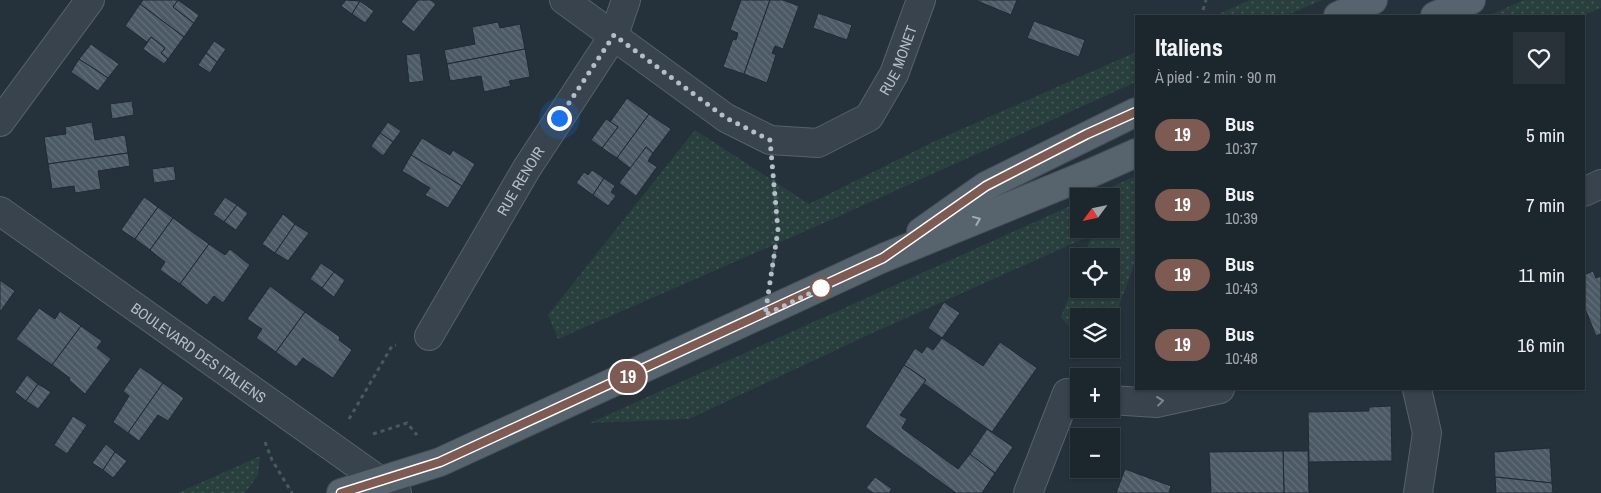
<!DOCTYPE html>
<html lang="fr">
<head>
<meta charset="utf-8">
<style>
  :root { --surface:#1c262d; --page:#293239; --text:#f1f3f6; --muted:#a0a5aa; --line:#3a4349 }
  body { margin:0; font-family:"Archivo Narrow",sans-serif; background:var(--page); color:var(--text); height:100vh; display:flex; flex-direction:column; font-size:19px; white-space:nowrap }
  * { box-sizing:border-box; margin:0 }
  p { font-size:16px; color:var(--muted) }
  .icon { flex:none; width:28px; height:28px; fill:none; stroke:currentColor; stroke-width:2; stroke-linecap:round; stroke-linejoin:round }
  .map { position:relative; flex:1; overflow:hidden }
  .side { position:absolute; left:1135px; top:15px; width:450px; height:375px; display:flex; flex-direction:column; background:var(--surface); border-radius:0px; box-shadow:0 1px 4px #0004,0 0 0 1px var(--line) }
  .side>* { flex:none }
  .badge { padding:0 10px; border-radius:16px; font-size:18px; line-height:32px }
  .needle { width:32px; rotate:237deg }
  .fabs { position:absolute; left:1070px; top:188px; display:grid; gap:10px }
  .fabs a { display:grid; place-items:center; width:50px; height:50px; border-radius:0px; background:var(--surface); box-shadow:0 1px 4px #0004,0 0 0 1px var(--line); font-size:25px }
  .you { position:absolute; width:25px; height:25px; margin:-12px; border:4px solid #fff; border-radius:50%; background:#1a73e8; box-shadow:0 0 0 8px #1a73e833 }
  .map>.badge { position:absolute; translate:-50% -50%; box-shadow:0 0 0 2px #fff }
  .round { display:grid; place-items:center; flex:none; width:52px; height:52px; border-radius:0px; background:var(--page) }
  .headline { display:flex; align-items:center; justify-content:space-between; height:85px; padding:0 20px }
  h1 { font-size:24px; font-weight:700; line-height:38px }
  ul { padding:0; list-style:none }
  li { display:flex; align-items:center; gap:15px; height:70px; padding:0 20px }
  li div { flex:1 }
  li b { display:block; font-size:19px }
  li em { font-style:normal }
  li .badge { min-width:55px; font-weight:700; text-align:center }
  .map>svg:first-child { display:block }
  .grass { fill:url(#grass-dots) }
  .building { fill:url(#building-back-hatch); stroke:#202a34 }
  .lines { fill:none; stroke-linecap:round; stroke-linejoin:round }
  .minor-casing { stroke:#57616b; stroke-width:30 }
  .major-casing { stroke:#454f59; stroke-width:30 }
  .path { stroke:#475b5c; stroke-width:3; stroke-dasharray:4 4; stroke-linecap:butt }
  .minor { stroke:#39434d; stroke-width:28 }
  .major { stroke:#57636d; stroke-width:28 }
  .oneway { stroke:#a2acb6 }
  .oneway2 { stroke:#7d8791 }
  .line-casing { stroke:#fff; stroke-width:11 }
  .line { stroke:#7d5a52; stroke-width:8 }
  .walk { stroke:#b5bec8; stroke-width:5; stroke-dasharray:0 9 }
  .stop-dot { fill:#fff; stroke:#7d5a52; stroke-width:2.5 }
  .labels { text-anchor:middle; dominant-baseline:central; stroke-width:5; stroke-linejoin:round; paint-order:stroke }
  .street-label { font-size:15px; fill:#b5bec8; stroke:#1e2832 }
</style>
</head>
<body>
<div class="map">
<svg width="1601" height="493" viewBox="0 0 1601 493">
  <defs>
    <pattern id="grass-dots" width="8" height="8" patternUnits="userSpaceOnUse" patternTransform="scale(1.25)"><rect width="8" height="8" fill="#283f3e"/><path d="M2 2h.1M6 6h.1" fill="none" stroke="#455958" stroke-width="1.8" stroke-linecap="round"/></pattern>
    <pattern id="building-back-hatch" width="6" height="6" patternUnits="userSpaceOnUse" patternTransform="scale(1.25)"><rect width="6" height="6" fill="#4b5a65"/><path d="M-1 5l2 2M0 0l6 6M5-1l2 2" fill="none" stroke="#63707a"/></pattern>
  </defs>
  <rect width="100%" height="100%" fill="#25323c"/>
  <g class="grass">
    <polygon points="1250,0 1322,0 1285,16 1214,16"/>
    <polygon points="1524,0 1601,0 1601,8 1581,16 1488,16"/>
    <polygon points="1136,52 1136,82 826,222 558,339 548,315 695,130 809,204 935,141"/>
    <polygon points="1136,176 1136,260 1111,327 1111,316 1079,316 1079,338 1061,317 1079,271 1079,289 1111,289 1111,256 1084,256 1092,235 868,335 689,419 590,423 1079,202 1079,229 1111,229 1111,196 1091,196"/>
    <polygon points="260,456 258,475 245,493 178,493"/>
  </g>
  <g class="building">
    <polygon points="143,0 178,0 173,7 194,23 184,37 140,4"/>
    <polygon points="178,0 199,15 194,23 173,7"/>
    <polygon points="346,0 360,1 352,14 341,6"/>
    <polygon points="418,0 431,0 436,4 414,32 401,22"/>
    <polygon points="741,0 770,0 744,74 723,67 733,39 736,40 738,33 730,30"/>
    <polygon points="770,0 783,0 799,6 783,49 775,46 772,53 776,55 767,83 744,74"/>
    <polygon points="975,0 1017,0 1011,15"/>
    <polygon points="360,1 374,11 365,23 352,14"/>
    <polygon points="140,4 184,37 168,59 161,53 165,48 151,37 147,42 125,26"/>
    <polygon points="818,13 852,25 847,40 813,28"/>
    <polygon points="1034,21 1085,40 1079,57 1027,38"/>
    <polygon points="498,22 500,28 520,24 525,49 447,64 444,50 475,44 472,27"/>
    <polygon points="151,37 165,48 161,53 168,59 164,64 143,49"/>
    <polygon points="214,41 226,49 217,62 206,53"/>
    <polygon points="91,44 119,64 108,78 79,59"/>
    <polygon points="525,49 530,77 509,81 511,86 484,92 481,76 450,81 447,64"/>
    <polygon points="206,53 217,62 210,73 198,65"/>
    <polygon points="420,53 424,81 409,83 406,55"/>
    <polygon points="79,59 108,78 98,91 71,72"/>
    <polygon points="627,98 649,114 617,158 602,148 618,127 610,122"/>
    <polygon points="132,101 134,115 112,119 110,104"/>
    <polygon points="649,114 671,129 653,153 646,147 631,169 617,158"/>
    <polygon points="606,119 618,127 602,148 591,140"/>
    <polygon points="92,122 95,140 125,135 128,153 48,164 44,137 66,134 65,127"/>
    <polygon points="388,122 401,131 393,142 380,133"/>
    <polygon points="380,133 393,142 383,156 371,146"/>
    <polygon points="422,138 450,155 453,150 475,164 462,186 411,155"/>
    <polygon points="646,147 653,153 648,161 657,167 636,196 619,183"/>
    <polygon points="128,153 130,166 98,171 101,189 75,193 74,186 52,189 48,164"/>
    <polygon points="411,155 462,186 448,208 425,195 430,188 402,171"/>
    <polygon points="174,166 176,180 154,183 152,169"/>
    <polygon points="592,170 604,178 593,195 576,183 584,172 588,175"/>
    <polygon points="604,178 615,186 611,192 616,196 608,206 593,195"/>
    <polygon points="144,197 158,207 135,239 121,230"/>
    <polygon points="225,197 237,205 224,222 213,214"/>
    <polygon points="237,205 248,213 236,230 224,222"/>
    <polygon points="158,207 173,218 150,250 135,239"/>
    <polygon points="283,214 295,224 275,253 262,244"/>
    <polygon points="173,218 209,244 180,284 160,270 165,262 150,250"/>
    <polygon points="295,224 309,233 288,261 275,253"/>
    <polygon points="209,244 225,255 230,249 250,265 223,303 214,296 207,305 180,284"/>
    <polygon points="321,263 334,272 322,288 310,279"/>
    <polygon points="1593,271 1596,278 1601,276 1601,334 1596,336 1584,306 1584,275"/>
    <polygon points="334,272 345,280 334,297 322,288"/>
    <polygon points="0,280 15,291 0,312"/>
    <polygon points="270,286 305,312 276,352 256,338 262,329 247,319"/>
    <polygon points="944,302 960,313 942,338 928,328"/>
    <polygon points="39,308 55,319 60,311 81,326 52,365 16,339"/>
    <polygon points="305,312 340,337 339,340 352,350 333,378 303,358 296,367 276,352"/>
    <polygon points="81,326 102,341 97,348 111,359 85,394 69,380 70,378 52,365"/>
    <polygon points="942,338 983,366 1000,342 1037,368 992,432 923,383 926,380 904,365 915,348 922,353 927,346 933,350"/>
    <polygon points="904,365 926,380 900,415 907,419 902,428 958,469 970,454 995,473 982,493 956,493 865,427"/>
    <polygon points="140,367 163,383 128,433 113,422 129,396 123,391"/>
    <polygon points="27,375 38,384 26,401 15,392"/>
    <polygon points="163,383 184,398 168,421 158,415 139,441 128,433"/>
    <polygon points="38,384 51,392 38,409 26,401"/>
    <polygon points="1391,406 1392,461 1309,462 1308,412 1369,411 1369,407"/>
    <polygon points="73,416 87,425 67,454 54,445"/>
    <polygon points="987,429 1013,447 995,473 970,454"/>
    <polygon points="106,444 115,452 103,470 92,463"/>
    <polygon points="1550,448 1552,483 1495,477 1494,452"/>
    <polygon points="1283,451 1308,451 1309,493 1284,493"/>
    <polygon points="1283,451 1284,493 1211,493 1209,452"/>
    <polygon points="115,452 127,461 113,478 103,470"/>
    <polygon points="1125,469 1171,486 1169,493 1116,493"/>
    <polygon points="875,477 892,489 889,493 873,493 866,488"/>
    <polygon points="1495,477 1552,483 1553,493 1496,493"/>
  </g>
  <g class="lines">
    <defs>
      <g id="minor">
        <path id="s1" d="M564 0 726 118 770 140 818 143 869 117 894 74 921 0"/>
        <polyline points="0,122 90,0"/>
        <polyline points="1584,192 1601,184"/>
        <path id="s2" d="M0 211 397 493"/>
        <path id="s3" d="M429 336 527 168 614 35 626 0"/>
        <polyline points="1417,389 1427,433 1418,493"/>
        <polyline points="1111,400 1156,403 1220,389"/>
        <polyline points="1028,493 1067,393 1079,395"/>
      </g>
      <g id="major">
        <polyline points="1338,16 1373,0"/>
        <polyline points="1435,16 1471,0"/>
        <polyline points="921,232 986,186 1136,112"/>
        <polyline points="341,493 440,462 883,258 1091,173 1136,153"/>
      </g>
    </defs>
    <use href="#minor" class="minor-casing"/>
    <use href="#major" class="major-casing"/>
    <g class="path">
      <polyline points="1203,10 1206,0"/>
      <polyline points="772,271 778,230 773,173"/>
      <polyline points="349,419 392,346 396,345"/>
      <polyline points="373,434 407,423 417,435"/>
      <polyline points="265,442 272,460 292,493"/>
    </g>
    <use href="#minor" class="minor"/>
    <use href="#major" class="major"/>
  </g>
  <defs><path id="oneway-chevron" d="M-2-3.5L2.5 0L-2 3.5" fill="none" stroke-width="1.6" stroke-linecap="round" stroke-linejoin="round" transform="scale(1.25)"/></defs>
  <use class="oneway" href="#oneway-chevron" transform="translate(977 220) rotate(-22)"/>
  <use class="oneway2" href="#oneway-chevron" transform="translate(1160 401) rotate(-7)"/>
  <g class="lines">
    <defs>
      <polyline id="line" points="341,493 440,462 883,258 986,186 1087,134 1136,112"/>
    </defs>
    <use href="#line" class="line-casing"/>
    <use href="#line" class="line"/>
    <polyline class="walk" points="559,118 614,35 726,118 770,140 778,230 765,315 821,288"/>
  </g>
  <circle class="stop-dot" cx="821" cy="288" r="10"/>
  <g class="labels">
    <g class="street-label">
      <text stroke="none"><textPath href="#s1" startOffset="419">RUE MONET</textPath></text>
      <text stroke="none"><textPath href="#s3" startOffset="180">RUE RENOIR</textPath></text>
      <text stroke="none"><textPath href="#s2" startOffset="244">BOULEVARD DES ITALIENS</textPath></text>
    </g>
  </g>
</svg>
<div class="fabs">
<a><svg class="needle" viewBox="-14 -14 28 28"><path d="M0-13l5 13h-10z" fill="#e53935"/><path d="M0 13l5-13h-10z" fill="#a0a5aa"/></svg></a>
<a><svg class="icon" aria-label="locate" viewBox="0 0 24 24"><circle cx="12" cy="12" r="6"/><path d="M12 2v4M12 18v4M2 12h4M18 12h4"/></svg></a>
<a><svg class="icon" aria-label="layers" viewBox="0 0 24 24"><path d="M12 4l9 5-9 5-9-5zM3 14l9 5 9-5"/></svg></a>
<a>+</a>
<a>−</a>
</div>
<div class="you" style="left:559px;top:118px"></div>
<b class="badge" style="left:628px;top:377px;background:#7d5a52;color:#fff">19</b>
<section class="side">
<div class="headline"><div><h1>Italiens</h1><p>À pied · 2 min · 90 m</p></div><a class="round"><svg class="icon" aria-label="heart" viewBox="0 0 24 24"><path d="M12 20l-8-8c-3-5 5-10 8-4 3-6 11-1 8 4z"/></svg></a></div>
<ul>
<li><span class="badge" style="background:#7d5a52;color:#fff">19</span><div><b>Bus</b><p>10:37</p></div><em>5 min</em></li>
<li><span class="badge" style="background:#7d5a52;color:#fff">19</span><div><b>Bus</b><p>10:39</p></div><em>7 min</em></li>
<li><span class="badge" style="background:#7d5a52;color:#fff">19</span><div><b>Bus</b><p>10:43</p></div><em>11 min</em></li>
<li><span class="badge" style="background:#7d5a52;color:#fff">19</span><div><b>Bus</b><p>10:48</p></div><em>16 min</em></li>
</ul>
</section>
</div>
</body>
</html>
